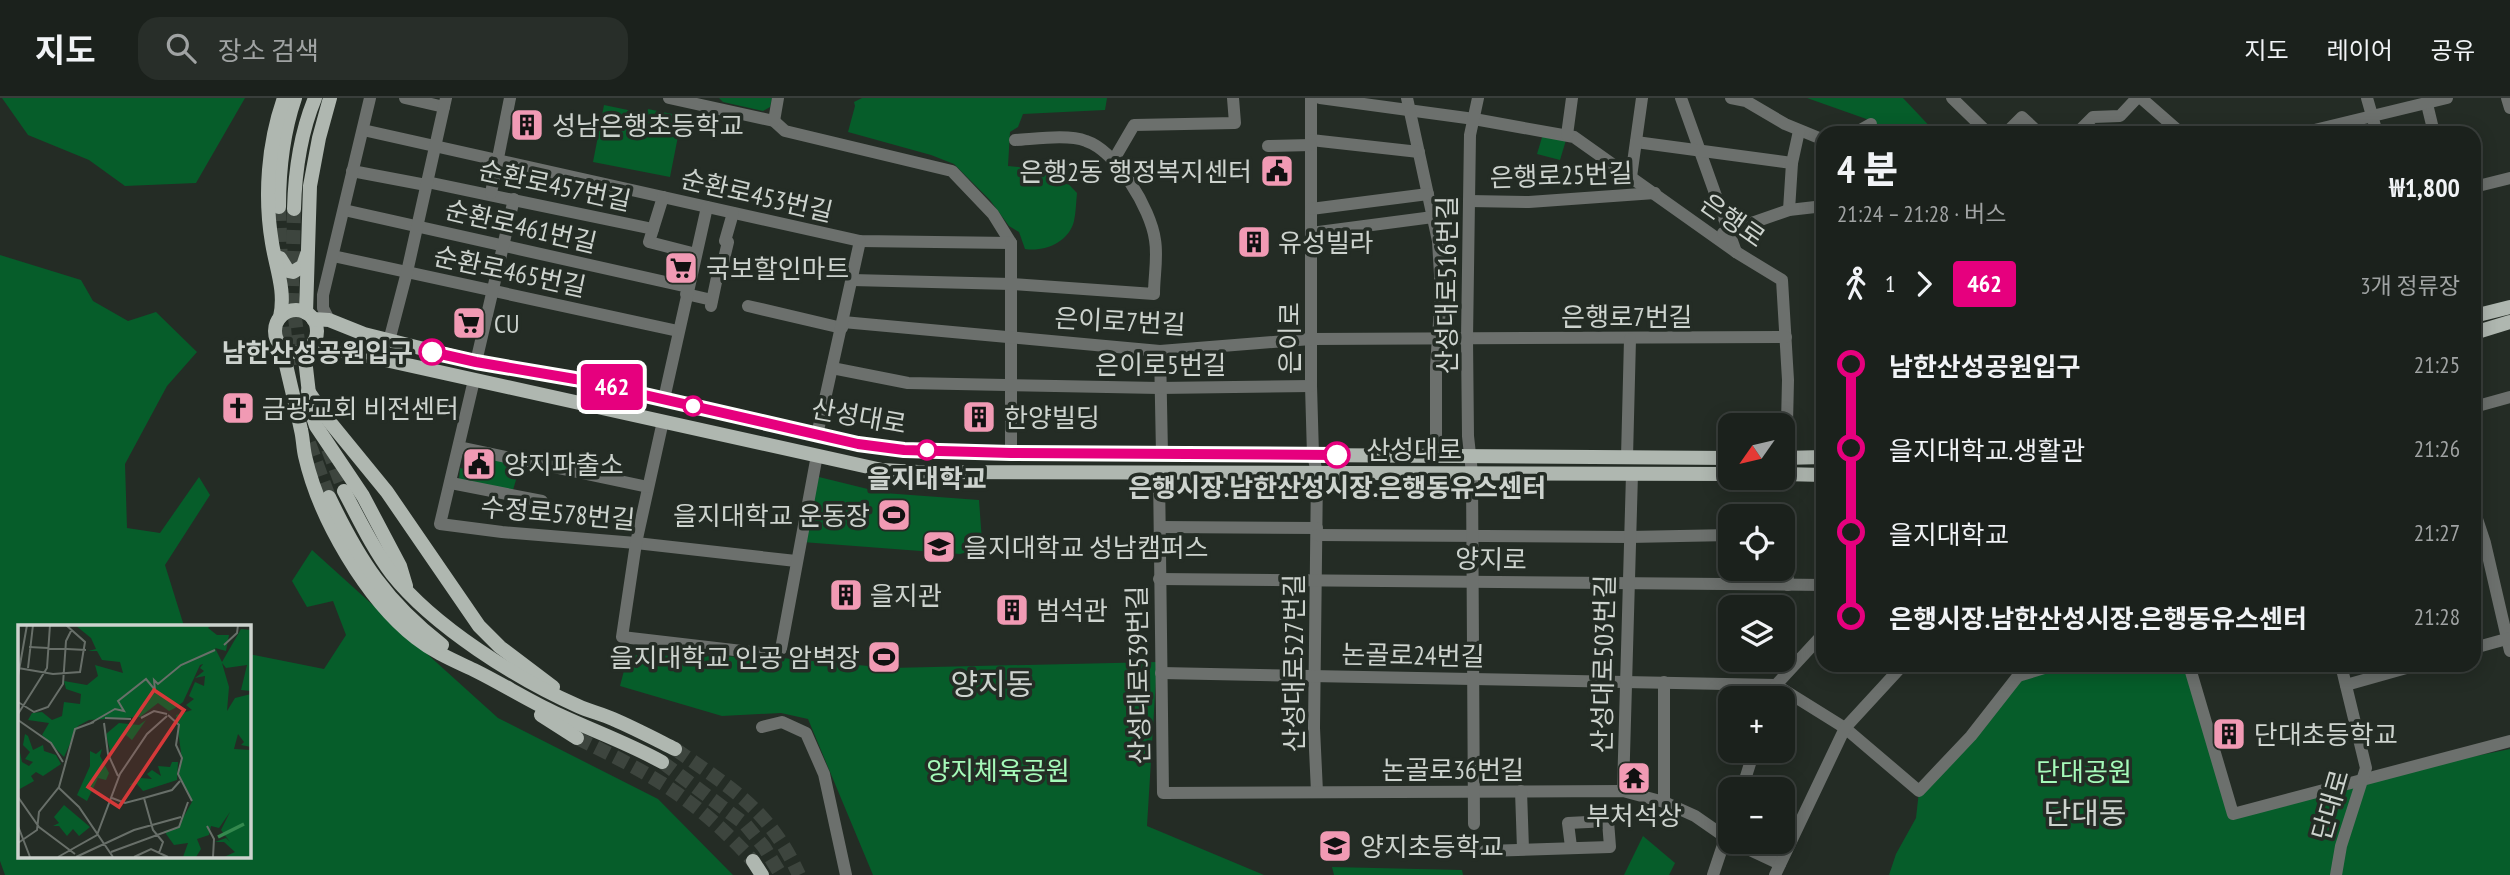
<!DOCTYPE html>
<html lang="ko">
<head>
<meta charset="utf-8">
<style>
  :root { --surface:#1b211c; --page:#282e29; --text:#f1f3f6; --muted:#a0a3a3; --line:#393e3b }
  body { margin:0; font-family:"PT Sans Narrow","Noto Sans KR",sans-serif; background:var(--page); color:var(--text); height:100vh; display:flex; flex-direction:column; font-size:26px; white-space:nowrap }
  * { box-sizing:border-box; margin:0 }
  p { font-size:23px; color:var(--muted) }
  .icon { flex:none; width:38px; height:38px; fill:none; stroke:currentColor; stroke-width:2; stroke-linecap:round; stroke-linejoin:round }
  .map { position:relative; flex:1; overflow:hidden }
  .sheet { position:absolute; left:1816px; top:28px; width:665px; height:546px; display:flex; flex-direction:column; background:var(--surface); border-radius:21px; box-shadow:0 4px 18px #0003,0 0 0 2px var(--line) }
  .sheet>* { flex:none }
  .badge { padding:0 14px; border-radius:5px; font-size:24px; line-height:46px }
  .needle { width:46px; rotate:236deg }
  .controls { position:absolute; left:1718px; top:315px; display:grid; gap:14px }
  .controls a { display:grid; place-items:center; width:77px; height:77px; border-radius:14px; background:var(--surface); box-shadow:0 4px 18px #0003,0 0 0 2px var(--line); font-size:35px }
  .map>.badge { position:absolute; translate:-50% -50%; box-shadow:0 0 0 4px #fff }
  .legs { display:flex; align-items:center; gap:10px; height:77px; padding:0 21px; font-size:23px }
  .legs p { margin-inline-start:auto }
  .headline { display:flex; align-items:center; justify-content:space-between; height:119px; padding:0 21px }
  h1 { font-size:38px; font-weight:800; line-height:52px }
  ul { padding:0 21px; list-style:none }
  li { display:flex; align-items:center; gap:24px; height:84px; font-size:26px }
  li i { display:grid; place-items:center; width:10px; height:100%; margin:0 9px; background:currentColor }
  li i::after { content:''; width:18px; height:18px; margin:-9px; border:5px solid; border-radius:50%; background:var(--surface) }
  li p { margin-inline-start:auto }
  li:first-child i { background:linear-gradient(#0000 50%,currentColor 0) }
  li:last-child i { background:linear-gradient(currentColor 50%,#0000 0) }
  header { display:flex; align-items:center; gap:42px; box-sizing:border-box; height:98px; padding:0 35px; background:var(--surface); border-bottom:2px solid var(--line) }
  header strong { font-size:33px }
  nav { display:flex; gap:38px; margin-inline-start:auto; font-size:24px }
  .search { width:490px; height:63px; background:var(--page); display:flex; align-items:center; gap:18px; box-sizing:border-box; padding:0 24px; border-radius:21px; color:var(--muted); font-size:26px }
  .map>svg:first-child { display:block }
  .green { fill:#065d2a }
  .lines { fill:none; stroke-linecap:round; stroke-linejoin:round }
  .major-tunnel { stroke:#3d453e; stroke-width:14; stroke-dasharray:14 7; stroke-linecap:butt }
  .minor { stroke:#6c706d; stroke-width:12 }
  .major { stroke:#afb7b0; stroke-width:14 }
  .line-1-casing { stroke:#fff; stroke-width:16 }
  .line-1 { stroke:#e6007e; stroke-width:10 }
  .stop-1-dot { fill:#fff; stroke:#e6007e; stroke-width:3.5 }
  .labels { text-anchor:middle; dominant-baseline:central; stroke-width:7; stroke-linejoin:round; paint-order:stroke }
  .poi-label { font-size:26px; fill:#cdd3ce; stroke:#242c25; text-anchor:start }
  .street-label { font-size:26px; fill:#cdd3ce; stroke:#242c25 }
  .stop-label { font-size:26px; font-weight:bold; fill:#cdd3ce; stroke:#242c25 }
  .park-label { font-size:26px; fill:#a5fab9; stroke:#242c25 }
  .quarter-label { font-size:30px; fill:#cdd3ce; stroke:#242c25 }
  .inset-river { fill:none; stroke:#34894e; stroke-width:3.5 }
  .inset-road { fill:none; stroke:#686f69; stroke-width:2 }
  .view { fill:#d53939; fill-opacity:0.15; stroke:#d53939; stroke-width:3.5 }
  .inset-edge { fill:none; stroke:#cdd3ce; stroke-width:3.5 }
</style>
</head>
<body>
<header>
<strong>지도</strong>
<div class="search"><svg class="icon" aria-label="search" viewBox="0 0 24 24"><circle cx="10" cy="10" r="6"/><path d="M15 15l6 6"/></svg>장소 검색</div>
<nav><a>지도</a><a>레이어</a><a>공유</a></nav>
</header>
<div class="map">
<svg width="2510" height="777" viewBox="0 0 2510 777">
  <rect width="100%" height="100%" fill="#242c25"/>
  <g class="green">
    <polygon points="2,0 245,0 196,85 125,88 89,62 28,37"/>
    <polygon points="719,0 772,0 770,9 763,13 723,4"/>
    <path d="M862 0H1107L1105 12 1023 16 1018 29 1010 34 1008 68 1056 73 1077 95C1076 104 1076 114 1074 123 1069 144 1045 154 1025 151L1019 134 1009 128 990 102 954 66 931 57 848 34 855 8 854 4Z"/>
    <polygon points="1807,0 1903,0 1936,35 1882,35 1872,23"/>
    <polygon points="604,7 647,16 648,11 682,18 670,79 593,64"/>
    <polygon points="1543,36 1566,42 1560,62 1537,56"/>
    <polygon points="0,157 81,182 93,203 128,223 156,214 197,254 167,288 125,366 127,430 160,435 199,379 210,397 165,467 184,528 19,528 19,758 248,758 249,556 324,571 346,537 333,503 307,509 292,483 312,452 498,620 658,701 733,777 5,777 0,763"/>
    <polygon points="488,358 521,365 513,392 459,381 460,370 484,375"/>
    <polygon points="819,379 884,395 979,402 982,443 974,452 960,456 802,444"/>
    <polygon points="881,545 891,546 890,552 895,553 893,566 873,565 875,550 880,551"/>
    <polygon points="628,557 771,559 890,570 1157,564 1147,728 1264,777 873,777 808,621 781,615 722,618 620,588"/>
    <polygon points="2055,567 2186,567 2231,719 2363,681 2510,651 2510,777 1889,777 1896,756 1916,720 1919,693 2018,578"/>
    <polygon points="1643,738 1675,765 1669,777 1624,777"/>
    <polygon points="1332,769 1462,772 1463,777 1334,777"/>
  </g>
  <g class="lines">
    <g class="major-tunnel">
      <polyline points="279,109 281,167"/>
      <polyline points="294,111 292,197 301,266"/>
      <polyline points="282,208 287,261"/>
      <polyline points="309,345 329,399"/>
      <polyline points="328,351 344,393"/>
      <path d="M577 640C650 675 698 702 753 763"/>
      <path d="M675 651C732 691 769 711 799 777"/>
      <polyline points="662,664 745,726 764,749 781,777"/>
    </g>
    <g class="minor">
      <polyline points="405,0 444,9"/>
      <polyline points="669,0 774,23 785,33 952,73 993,116 1011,145"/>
      <polyline points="1311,0 1311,288 1313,357 1317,375 1314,630 1317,694"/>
      <polyline points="1320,0 1474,21 1574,39 1736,154 1782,182 1788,282 1786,369"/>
      <polyline points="1407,0 1438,143 1441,194 1436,269 1436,357"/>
      <polyline points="1681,0 1736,154"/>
      <polyline points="1731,0 1746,3 1785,26 1824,42"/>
      <polyline points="1952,0 1988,35"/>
      <polyline points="2141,0 2181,35"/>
      <polyline points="2367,0 2377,35"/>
      <polyline points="2507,0 2510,10"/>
      <polyline points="2427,6 2434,35"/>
      <polyline points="774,23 778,0"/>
      <polyline points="363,32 860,143 1011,145"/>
      <polyline points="1855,35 1871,26"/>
      <polyline points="2006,35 2022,19 2039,35"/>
      <polyline points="2077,35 2093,19 2120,18 2137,0"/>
      <polyline points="2302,35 2447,0"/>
      <polyline points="1567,37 1572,0"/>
      <polyline points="1311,42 1419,54"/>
      <polyline points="1636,44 1792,65"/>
      <polyline points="1268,48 1311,47"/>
      <polyline points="1113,63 1134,27 1235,25 1233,0"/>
      <polyline points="352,73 426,87"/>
      <polyline points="1631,79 1642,0"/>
      <polyline points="427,84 653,131"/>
      <polyline points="2474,89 2510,80"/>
      <polyline points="491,95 510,0"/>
      <polyline points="663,99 649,144 696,156"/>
      <polyline points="1469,103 1529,104 1655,95"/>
      <polyline points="1311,111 1428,96"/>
      <polyline points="344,112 688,189"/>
      <polyline points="1789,112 1792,65 1799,33"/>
      <polyline points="1311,135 1433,119"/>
      <polyline points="1723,135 1789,112 1824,108"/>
      <polyline points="1011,145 1011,355"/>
      <polyline points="333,158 678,233"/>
      <path d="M852 182 1011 186 1154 196C1154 178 1158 159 1155 142 1151 111 1116 53 1086 43 1068 36 1035 41 1015 42"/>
      <polyline points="686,196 712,202"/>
      <polyline points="711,208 720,165 723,165 728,144 725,143 733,115"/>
      <polyline points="748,208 842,230"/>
      <polyline points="329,222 323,210 323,197 370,0"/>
      <polyline points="843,224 1160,253 1311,241 1786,239"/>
      <polyline points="389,243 407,174 446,0"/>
      <polyline points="1160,253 1162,356"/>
      <polyline points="476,264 514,101"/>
      <polyline points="832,270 908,285 1159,290 1311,288"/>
      <polyline points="474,282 440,426 502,434 636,445 796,463"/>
      <polyline points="664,301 707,109"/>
      <polyline points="2474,309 2510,299"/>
      <polyline points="663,323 636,445 622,539 769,556 781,551 817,357"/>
      <polyline points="817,337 860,143"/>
      <polyline points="459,349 648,389"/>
      <polyline points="1627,359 1630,241"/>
      <polyline points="1159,375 1163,695 1623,693 1664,704 1695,718 1731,743"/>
      <polyline points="451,385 542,403"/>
      <polyline points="2474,412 2485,445 2510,553"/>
      <polyline points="1785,413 1788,487"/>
      <polyline points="1160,429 1317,430"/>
      <polyline points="1317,437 1629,439 1731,437"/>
      <polyline points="1159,481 1824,487"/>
      <polyline points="2474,550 2510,540"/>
      <polyline points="2189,567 2233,716 2510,643"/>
      <polyline points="1161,575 1776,587 1845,630 1919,693 1971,638 2018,578"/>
      <polyline points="2018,578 2054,567"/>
      <polyline points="2346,587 2417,567"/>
      <polyline points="1769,600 1776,587 1824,535"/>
      <polyline points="762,629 782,624 806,635 824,676 846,777"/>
      <polyline points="1742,691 1754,653"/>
      <polyline points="1521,693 1523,751"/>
      <polyline points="1623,693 1632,376"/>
      <polyline points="1664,704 1664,584"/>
      <polyline points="1474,726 1472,375 1468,338 1467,241 1469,103 1470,37 1478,0"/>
      <polyline points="1733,744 1780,766"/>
      <polyline points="1485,753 1610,749 1608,723 1568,725 1571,749"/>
      <polyline points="1713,777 1731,723"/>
      <polyline points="1775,777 1845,630 1903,567"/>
      <polyline points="2336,777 2341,748 2366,670 2341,567"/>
    </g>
    <g class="major">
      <path d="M279 109C279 72 283 35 295 0"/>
      <path d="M294 111C295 72 300 36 315 0"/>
      <polyline points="280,160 288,173 293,174 303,168 307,156"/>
      <circle cx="296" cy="233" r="21"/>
      <polyline points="306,215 310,88 319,40 330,0"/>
      <polyline points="2474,218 2510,209"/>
      <path d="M280 219C286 193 276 170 272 145 264 98 268 45 284 0"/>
      <polyline points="313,221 329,222 364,236 476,264 575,281 857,346 904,352 1011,355 1731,360"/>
      <polyline points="2474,235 2510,224"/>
      <polyline points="313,246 882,372 918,374 1731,376"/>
      <path d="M282 249C288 277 295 304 301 332 303 340 303 349 305 358 319 420 366 501 416 540 435 555 455 563 476 573 502 586 526 601 551 613 588 631 626 644 662 664"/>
      <polyline points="304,252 311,313 316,328 363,398 400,468 406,488"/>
      <polyline points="308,293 329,323 387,394 479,528 500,549 553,589"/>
      <polyline points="1783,360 1824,359"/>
      <polyline points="1783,376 1824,377"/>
      <path d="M344 393C359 421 373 451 392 476 433 528 517 581 578 608 589 613 601 616 613 621 634 630 655 641 675 651"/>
      <path d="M329 399C359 462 386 504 442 547"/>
      <polyline points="541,617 577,640"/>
      <polyline points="753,763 762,777"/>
    </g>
  </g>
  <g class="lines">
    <defs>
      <polyline id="line-1" points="432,254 476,264 575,281 858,346 904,352 1011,355 1337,357"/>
    </defs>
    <use href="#line-1" class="line-1-casing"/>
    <use href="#line-1" class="line-1"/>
  </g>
  <defs>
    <symbol id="building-square" viewBox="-11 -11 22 22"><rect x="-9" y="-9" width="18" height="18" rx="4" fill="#f19ab4" stroke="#242c25"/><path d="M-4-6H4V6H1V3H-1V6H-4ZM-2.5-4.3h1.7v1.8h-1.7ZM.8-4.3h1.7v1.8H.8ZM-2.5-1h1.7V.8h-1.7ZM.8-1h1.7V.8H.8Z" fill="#111"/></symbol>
    <symbol id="civic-square" viewBox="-11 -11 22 22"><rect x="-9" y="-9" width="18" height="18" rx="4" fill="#f19ab4" stroke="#242c25"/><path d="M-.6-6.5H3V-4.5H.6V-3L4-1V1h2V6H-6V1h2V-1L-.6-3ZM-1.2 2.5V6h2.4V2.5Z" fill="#111"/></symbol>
    <symbol id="supermarket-square" viewBox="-11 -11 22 22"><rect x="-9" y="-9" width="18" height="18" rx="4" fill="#f19ab4" stroke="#242c25"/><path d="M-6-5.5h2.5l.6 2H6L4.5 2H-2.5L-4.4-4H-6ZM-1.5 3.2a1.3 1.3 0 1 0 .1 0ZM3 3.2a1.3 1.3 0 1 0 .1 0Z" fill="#111"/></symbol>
    <symbol id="church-square" viewBox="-11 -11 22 22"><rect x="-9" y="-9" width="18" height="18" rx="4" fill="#f19ab4" stroke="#242c25"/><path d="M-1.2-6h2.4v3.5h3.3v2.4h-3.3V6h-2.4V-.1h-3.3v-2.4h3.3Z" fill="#111"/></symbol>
    <symbol id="stadium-square" viewBox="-11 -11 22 22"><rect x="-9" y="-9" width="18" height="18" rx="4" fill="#f19ab4" stroke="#242c25"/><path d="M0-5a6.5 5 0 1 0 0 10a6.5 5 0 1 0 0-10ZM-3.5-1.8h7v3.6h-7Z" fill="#111"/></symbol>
    <symbol id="university-square" viewBox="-11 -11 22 22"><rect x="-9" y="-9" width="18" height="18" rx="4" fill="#f19ab4" stroke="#242c25"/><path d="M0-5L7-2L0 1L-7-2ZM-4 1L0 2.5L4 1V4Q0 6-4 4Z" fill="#111"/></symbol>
    <symbol id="temple-square" viewBox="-11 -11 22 22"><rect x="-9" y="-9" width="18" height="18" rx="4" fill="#f19ab4" stroke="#242c25"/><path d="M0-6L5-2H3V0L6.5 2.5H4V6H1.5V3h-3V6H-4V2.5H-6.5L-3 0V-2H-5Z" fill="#111"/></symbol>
    <symbol id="school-square" viewBox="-11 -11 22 22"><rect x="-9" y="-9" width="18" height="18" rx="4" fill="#f19ab4" stroke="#242c25"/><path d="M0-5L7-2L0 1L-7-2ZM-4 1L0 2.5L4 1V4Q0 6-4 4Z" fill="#111"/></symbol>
  </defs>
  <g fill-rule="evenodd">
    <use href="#building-square" x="508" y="8" width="38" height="38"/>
    <use href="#civic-square" x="1258" y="54" width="38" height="38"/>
    <use href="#building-square" x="1235" y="125" width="38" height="38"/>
    <use href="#supermarket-square" x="662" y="151" width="38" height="38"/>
    <use href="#supermarket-square" x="450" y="206" width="38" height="38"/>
    <use href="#church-square" x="219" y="291" width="38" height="38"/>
    <use href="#building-square" x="960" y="300" width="38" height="38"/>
    <use href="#civic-square" x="460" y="347" width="38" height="38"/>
    <use href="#stadium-square" x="875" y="398" width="38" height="38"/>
    <use href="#university-square" x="920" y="430" width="38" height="38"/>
    <use href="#building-square" x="827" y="478" width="38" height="38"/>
    <use href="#building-square" x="993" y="493" width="38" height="38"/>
    <use href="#stadium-square" x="865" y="540" width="38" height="38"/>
    <use href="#building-square" x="2210" y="617" width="38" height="38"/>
    <use href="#temple-square" x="1615" y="661" width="38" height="38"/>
    <use href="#school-square" x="1316" y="729" width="38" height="38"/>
  </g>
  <g class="stop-1-dot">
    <circle cx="432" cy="254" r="12"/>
    <circle cx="693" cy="308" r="9"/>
    <circle cx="927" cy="352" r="9"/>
    <circle cx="1337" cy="357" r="12"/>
  </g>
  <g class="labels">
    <g class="poi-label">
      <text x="552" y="27">성남은행초등학교</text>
      <text x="1252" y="73" text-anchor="end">은행2동 행정복지센터</text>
      <text x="1278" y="144">유성빌라</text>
      <text x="706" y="170">국보할인마트</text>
      <text x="494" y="225">CU</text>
      <text x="262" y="310">금광교회 비전센터</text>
      <text x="1004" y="319">한양빌딩</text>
      <text x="504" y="366">양지파출소</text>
      <text x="870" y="417" text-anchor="end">을지대학교 운동장</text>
      <text x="964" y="449">을지대학교 성남캠퍼스</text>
      <text x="870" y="497">을지관</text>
      <text x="1036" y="512">범석관</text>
      <text x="860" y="559" text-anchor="end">을지대학교 인공 암벽장</text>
      <text x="2254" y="636">단대초등학교</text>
      <text x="1634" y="717" text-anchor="middle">부처석상</text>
      <text x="1360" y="748">양지초등학교</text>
    </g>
    <g class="street-label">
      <text transform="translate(1561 77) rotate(-2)">은행로25번길</text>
      <text transform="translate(555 87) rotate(12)">순환로457번길</text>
      <text transform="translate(757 97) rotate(13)">순환로453번길</text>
      <text transform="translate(1733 122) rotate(35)">은행로</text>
      <text transform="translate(521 128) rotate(13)">순환로461번길</text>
      <text transform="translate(510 173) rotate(12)">순환로465번길</text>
      <text transform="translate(1446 187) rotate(-90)">산성대로516번길</text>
      <text x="1627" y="218">은행로7번길</text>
      <text transform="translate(1120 223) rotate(3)">은이로7번길</text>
      <text transform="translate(1289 240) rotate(-90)">은이로</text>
      <text x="1161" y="266">은이로5번길</text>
      <text transform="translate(859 318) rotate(10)">산성대로</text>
      <text x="1414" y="351">산성대로</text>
      <text transform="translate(558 415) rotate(5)">수정로578번길</text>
      <text transform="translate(1491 461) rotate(1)">양지로</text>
      <text transform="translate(1413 557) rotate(1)">논골로24번길</text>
      <text transform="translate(1293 565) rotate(-90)">산성대로527번길</text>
      <text transform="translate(1603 566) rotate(-89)">산성대로503번길</text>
      <text transform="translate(1138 577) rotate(-91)">산성대로539번길</text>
      <text x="1453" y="671">논골로36번길</text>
      <text transform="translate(2330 707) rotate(-74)">단대로</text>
    </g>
    <g class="stop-label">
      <text x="413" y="254" text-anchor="end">남한산성공원입구</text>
      <text x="927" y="380">을지대학교</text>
      <text x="1337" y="389">은행시장.남한산성시장.은행동유스센터</text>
    </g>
    <g class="park-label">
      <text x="998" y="672">양지체육공원</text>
      <text x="2084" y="673">단대공원</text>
    </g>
    <g class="quarter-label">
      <text x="992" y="585">양지동</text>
      <text x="2085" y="714">단대동</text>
    </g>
  </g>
  <g transform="translate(18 527)">
    <rect width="233" height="233" fill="#242c25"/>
    <path d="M57 0H193L190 3 199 10H211L208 26 197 23 204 37 223 4 233 5V66L223 65 229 40 208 43 204 38 211 62 209 86 217 73 233 69V122L223 120 226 117 220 109 216 124 233 125V232H206L217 227 206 217H197L208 213 212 217 203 205 212 187 201 203 193 201 191 210 179 214 183 224 178 232H165L170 218 156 220 146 206 159 203 174 177 160 151 164 135 158 90 174 85 168 80 176 74 171 71 177 57 186 61 187 51 177 53 186 46 182 43 185 39 182 40 165 77 157 83 151 86 140 78 122 92 71 95 60 101 46 132 24 110 31 98 10 95 14 88 24 87 34 95 44 91 46 77 62 79 63 69 48 64 46 56 69 60 80 51 77 40 105 48 102 37 84 35 79 26H70L78 24 73 13ZM128 95 114 115 108 110 102 115 93 130 88 109 101 98 121 100ZM7 109 10 111 15 125 25 120 26 126 38 130 43 139 25 151 18 147 13 151 16 156 0 165V118L4 137 11 141 15 137 7 134 12 127 5 120ZM84 124 82 131 91 148 88 155 80 153 69 176 59 170 72 141V126L78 129ZM154 137H160L159 155 125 166 119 159 111 160 123 153 134 154 129 149 134 145 143 151 140 141 152 142ZM46 180 72 202 61 211 55 204 49 211 41 201H35L41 198 36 192Z" fill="#065d2a"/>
    <path class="inset-river" d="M200 212 226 199"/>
    <path class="inset-road" d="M206 20 219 8 220 0M11 22 68 25M0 43 35 49 62 47 67 17 48 0M10 43 15 0M0 51 9 0M0 77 16 87 30 82 45 59 48 16 54 4M0 89 29 43 32 0M150 90 161 100 158 120 164 133 160 149 174 176M87 93 113 94M123 93 136 86 149 89M0 95 33 118 45 137M86 98 90 129 100 151M71 99 97 84 106 86 100 76 128 54 137 65 136 55 140 59 163 40 197 25M41 163 61 182 95 232M0 172 21 202 57 229M94 173 107 178 126 173 154 165 162 156M126 173 135 205 145 217 141 228M0 201 12 232M189 201 196 214 195 232M0 218 19 205 21 187 41 162 57 104 76 97M93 227 161 202 170 177M40 232 79 210 102 149 129 109 149 91M58 232 116 205 163 192M116 232 133 224 150 232"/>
    <path class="view" d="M136 65 166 85 101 182 70 162Z"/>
    <rect width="233" height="233" class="inset-edge"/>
  </g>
</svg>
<div class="controls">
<a><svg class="needle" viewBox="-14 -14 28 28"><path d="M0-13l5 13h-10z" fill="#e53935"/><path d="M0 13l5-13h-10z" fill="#a0a3a3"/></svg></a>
<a><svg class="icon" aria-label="locate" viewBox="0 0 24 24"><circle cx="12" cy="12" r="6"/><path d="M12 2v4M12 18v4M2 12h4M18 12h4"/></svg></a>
<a><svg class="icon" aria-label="layers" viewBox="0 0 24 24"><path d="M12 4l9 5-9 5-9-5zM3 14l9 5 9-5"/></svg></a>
<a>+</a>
<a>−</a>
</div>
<b class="badge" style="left:612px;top:289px;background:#e6007e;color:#fff">462</b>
<section class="sheet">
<div class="headline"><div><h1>4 분</h1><p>21:24 – 21:28 · 버스</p></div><b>₩1,800</b></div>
<div class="legs"><svg class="icon" aria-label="walk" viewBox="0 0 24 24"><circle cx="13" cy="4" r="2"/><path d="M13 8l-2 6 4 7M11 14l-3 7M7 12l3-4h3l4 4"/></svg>1<svg class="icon" aria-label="forward" viewBox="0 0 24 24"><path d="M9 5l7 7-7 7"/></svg><b class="badge" style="background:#e6007e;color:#fff">462</b><p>3개 정류장</p></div>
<ul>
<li><i style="color:#e6007e"></i><b>남한산성공원입구</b><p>21:25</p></li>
<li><i style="color:#e6007e"></i><span>을지대학교.생활관</span><p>21:26</p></li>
<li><i style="color:#e6007e"></i><span>을지대학교</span><p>21:27</p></li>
<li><i style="color:#e6007e"></i><b>은행시장.남한산성시장.은행동유스센터</b><p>21:28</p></li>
</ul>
</section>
</div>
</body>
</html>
